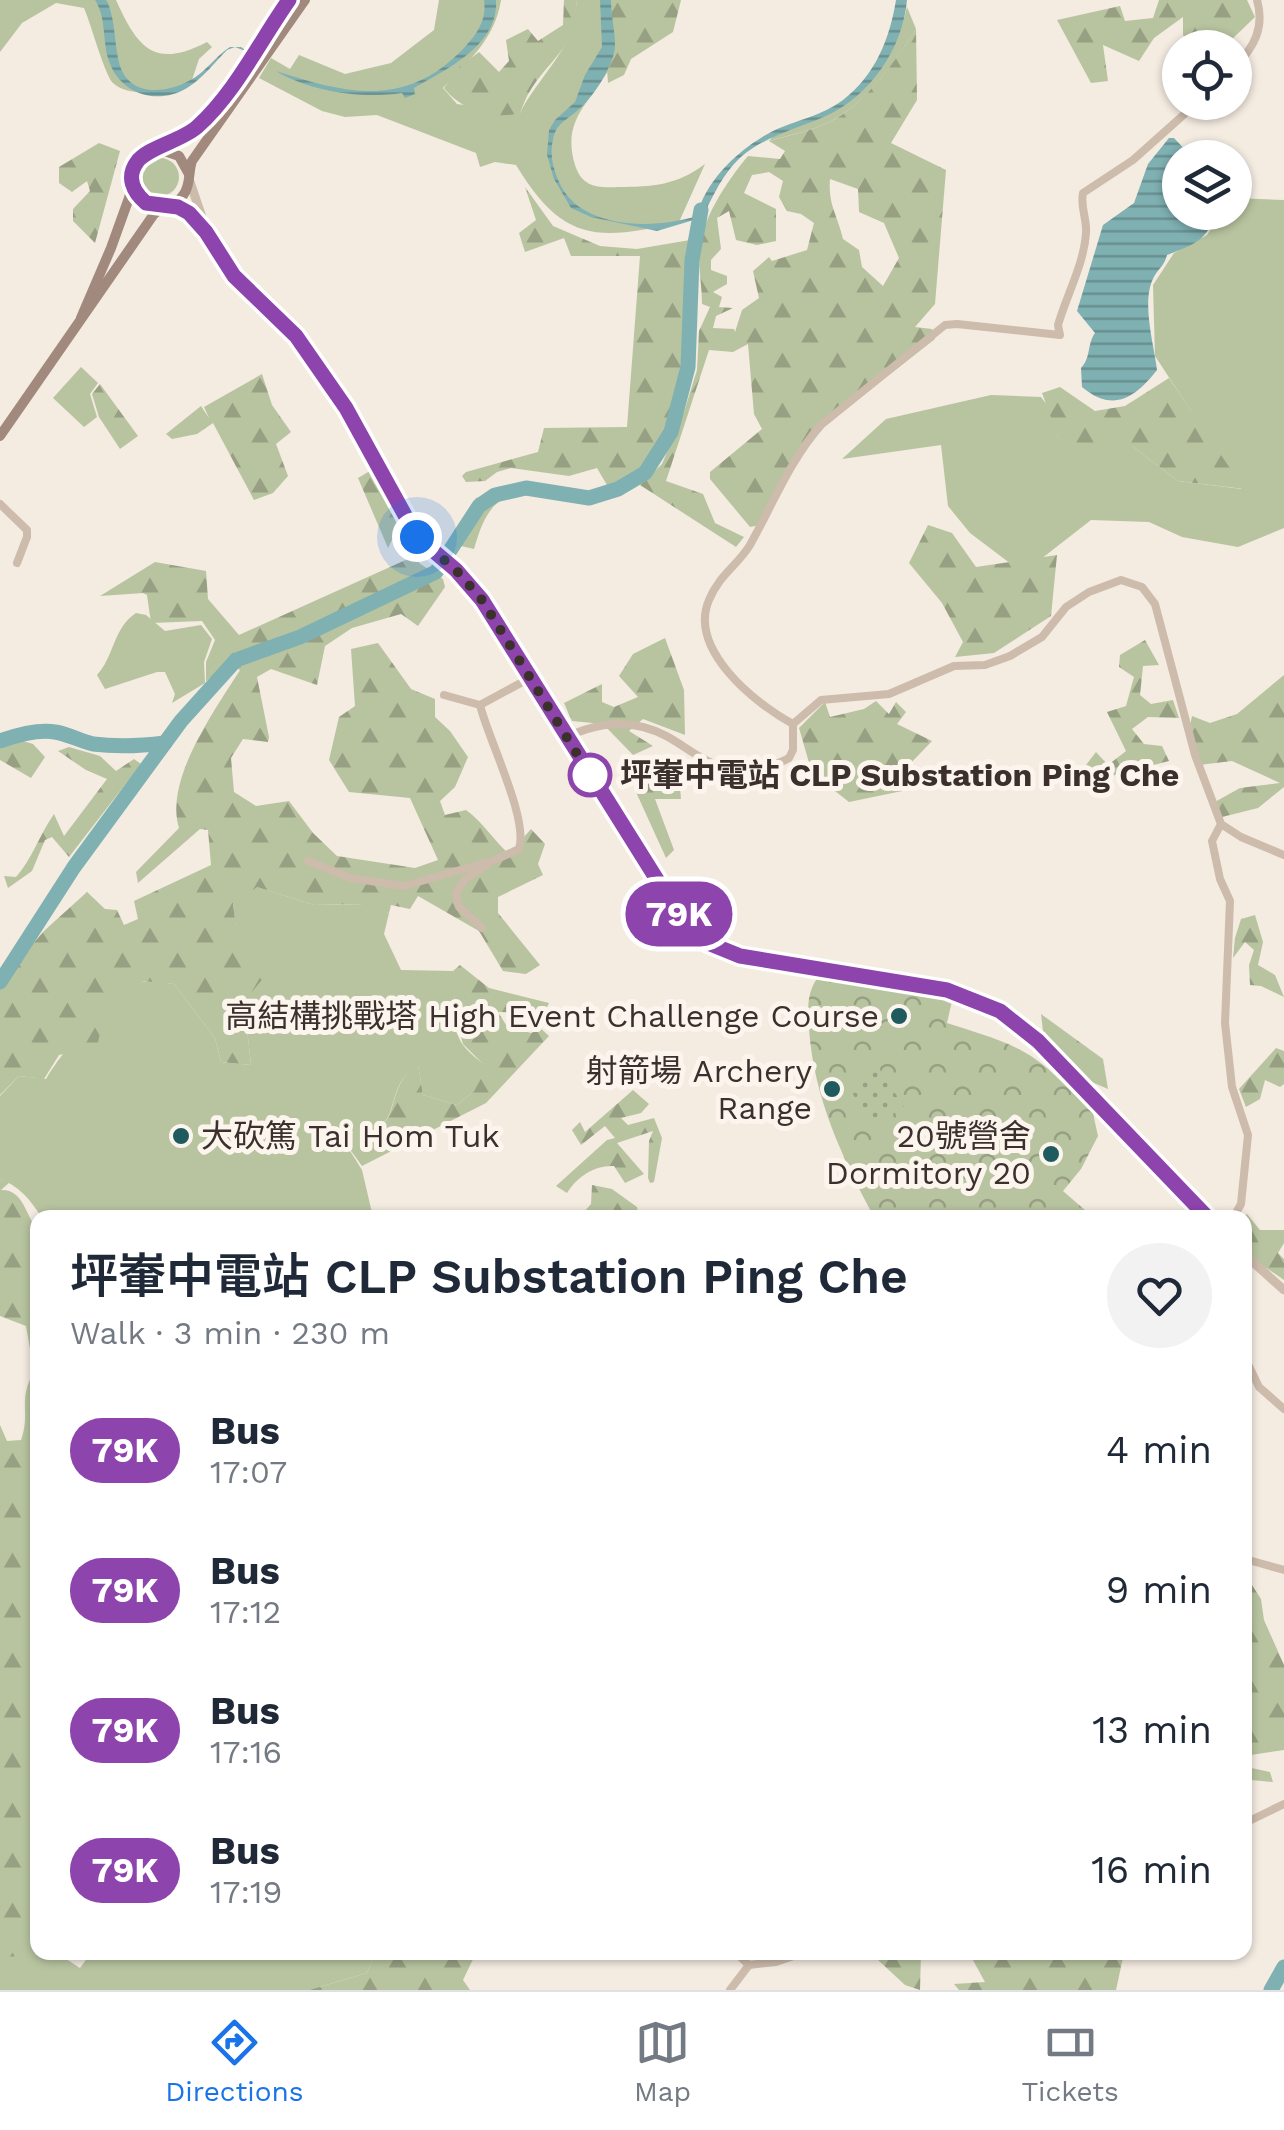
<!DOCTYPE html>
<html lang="en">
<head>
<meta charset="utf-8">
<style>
  :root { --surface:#fff; --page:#f2f2f3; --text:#1f2937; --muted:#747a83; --line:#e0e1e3; --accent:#1a73e8 }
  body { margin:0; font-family:"Work Sans","Noto Sans SC",sans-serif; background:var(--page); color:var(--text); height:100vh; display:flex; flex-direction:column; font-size:38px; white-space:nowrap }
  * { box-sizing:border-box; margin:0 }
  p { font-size:32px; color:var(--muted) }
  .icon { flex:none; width:55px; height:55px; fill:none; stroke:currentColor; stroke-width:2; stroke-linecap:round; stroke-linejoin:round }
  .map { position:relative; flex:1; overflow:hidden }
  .details { position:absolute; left:30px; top:1210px; width:1222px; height:750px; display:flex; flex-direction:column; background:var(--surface); border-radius:20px; box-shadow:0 2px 8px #0004 }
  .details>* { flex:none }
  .badge { padding:0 20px; border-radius:32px; font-size:35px; line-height:65px }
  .controls { position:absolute; left:1162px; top:30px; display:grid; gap:20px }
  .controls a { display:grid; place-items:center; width:90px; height:90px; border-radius:50%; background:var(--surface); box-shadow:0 2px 8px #0004; font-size:50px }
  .you { position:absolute; width:50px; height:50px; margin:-25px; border:8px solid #fff; border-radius:50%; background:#1a73e8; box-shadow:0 0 0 15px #1a73e833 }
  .map>.badge { position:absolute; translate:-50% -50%; box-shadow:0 0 0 5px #fff }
  .round { display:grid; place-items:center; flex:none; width:105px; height:105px; border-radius:52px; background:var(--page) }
  .head { display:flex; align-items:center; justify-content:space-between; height:170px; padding:0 40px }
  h1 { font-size:48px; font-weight:600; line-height:75px }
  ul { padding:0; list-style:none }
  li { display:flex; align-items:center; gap:30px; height:140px; padding:0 40px }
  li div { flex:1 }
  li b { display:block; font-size:38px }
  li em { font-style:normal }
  li .badge { min-width:110px; font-weight:700; text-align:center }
  .tabs { display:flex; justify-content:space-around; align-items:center; height:140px; border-top:2px solid var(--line); background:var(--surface); font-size:28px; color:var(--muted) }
  .tabs a { display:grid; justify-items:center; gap:5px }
  .tabs .current { color:var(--accent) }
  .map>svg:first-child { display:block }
  .grass { fill:#b8c4a0 }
  .forest { fill:url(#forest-firs); fill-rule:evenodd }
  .park { fill:url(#park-crowns) }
  .garden { fill:url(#garden-dots) }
  .water { fill:url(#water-rules) }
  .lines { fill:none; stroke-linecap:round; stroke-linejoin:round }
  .river { stroke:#7fb0b2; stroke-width:15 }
  .minor { stroke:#cdbbac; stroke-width:8 }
  .tertiary { stroke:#cdbbac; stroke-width:9 }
  .secondary { stroke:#a18a7d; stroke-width:10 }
  .line-casing { stroke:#fff; stroke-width:22 }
  .line { stroke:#8e44ad; stroke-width:15 }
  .walk { stroke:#3b302b; stroke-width:10; stroke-dasharray:0 18 }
  .stop-dot { fill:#fff; stroke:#8e44ad; stroke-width:5 }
  .poi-dot { fill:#1f5a5e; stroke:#fbf5ee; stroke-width:4 }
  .labels { text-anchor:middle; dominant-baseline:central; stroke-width:10; stroke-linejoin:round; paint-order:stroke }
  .stop-label { font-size:32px; font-weight:bold; fill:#3b302b; stroke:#fbf5ee; text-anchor:start }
  .poi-label { font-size:32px; fill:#3b302b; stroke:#fbf5ee; text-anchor:end }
</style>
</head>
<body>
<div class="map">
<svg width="1284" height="1990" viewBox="0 0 1284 1990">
  <defs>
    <pattern id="forest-firs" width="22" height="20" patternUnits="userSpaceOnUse" patternTransform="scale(2.5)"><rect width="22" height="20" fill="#b8c4a0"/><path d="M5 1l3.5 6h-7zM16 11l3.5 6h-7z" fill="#97a083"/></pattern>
    <pattern id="park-crowns" width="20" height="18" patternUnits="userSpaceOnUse" patternTransform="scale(2.5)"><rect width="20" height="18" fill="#b8c4a0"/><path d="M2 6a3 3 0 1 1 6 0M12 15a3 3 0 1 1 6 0" fill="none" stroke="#97a083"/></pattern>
    <pattern id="garden-dots" width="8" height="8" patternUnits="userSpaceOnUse" patternTransform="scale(2.5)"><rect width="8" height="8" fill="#b8c4a0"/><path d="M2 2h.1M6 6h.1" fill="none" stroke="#97a083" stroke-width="1.8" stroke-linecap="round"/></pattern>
    <pattern id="water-rules" width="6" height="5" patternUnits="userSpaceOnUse" patternTransform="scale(2.5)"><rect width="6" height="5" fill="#7fb0b2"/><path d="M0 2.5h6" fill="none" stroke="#699091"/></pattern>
  </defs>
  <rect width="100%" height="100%" fill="#f4ebe1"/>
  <g class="grass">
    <path d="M0 0H116C138 49 155 69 207 42L212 47 199 59 191 83C171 90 132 100 113 83 105 76 91 24 84 8L56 3 22 23 0 52Z"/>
    <path d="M439 0H501C495 39 469 60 443 88L457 104 520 113C537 78 583 38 576 0H626C622 19 620 43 613 61 595 101 560 116 575 165 582 187 597 188 618 187 653 187 677 185 705 164L679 222C596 242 562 241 516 165L495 162 480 167 476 153 377 115 345 117 322 111 259 78 271 58 290 69 299 55 345 74 391 63 434 30Z"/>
    <path d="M907 7 916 29C894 64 863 108 823 125 806 132 786 136 769 141 780 127 802 125 818 119 866 101 896 56 907 7Z"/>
    <circle cx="160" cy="177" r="19"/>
    <polygon points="1235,198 1284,200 1284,528 1238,547 1182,537 1149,522 1091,520 1023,573 970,533 948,506 941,445 842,459 886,419 991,395 1041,397 1051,410 1058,436 1133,447 1178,481 1242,489 1155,356 1153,285 1174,253 1207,235 1221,213 1235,212"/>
    <polygon points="81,367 98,383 90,394 97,417 84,427 53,398"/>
    <path d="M518 485 540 486 559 492 556 500C504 487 488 499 474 549L461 546 468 526 465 517 476 498Z"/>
    <path d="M136 613 146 615 165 631 201 625 212 639 204 662 205 683 172 703 175 694 165 672H157L105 689 97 675C114 657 113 628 136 613Z"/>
    <path d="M254 886 314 905 367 904 389 913 384 934 401 970 453 971C458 995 448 1024 463 1045 469 1053 480 1061 488 1068L474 1091 457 1105 423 1095 418 1065C376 1092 413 1133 342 1138L362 1170 373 1217H41C32 1201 18 1185 0 1179V1096L19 1076 46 1079C62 1051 111 993 142 982 150 979 165 983 174 984L215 1038 221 1062 251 1065 233 903Z"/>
    <polygon points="57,1953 80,1968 91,1953 375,1953 367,1973 309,1990 0,1990 0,1956"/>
  </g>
  <g class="forest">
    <path d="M564 0H576C584 38 548 61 530 91 526 97 523 106 520 113 493 120 461 110 444 88L457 69 479 52 499 72 509 61 506 40 528 29 538 41 563 25Z"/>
    <polygon points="611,0 681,0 673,32 631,59 624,75 608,83 607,69 614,53"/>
    <polygon points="1159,0 1247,0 1255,17 1224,47 1192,47 1183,35 1183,17 1154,38 1139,61 1103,45 1108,81 1091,83 1057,20 1120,6 1125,21 1153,18"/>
    <path d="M916 29 917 100 891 143 946 170 935 304 915 327 932 329 935 339 811 436 760 525 750 527 710 479V472L762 429 754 414 748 344 733 352 709 350 666 481 703 494 715 523 744 537 736 547 640 485 662 464 684 412 697 370 699 331 710 307 702 304C702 288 699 272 699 256 699 222 727 181 748 156L780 159 785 151 769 141C787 136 806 132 823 125 861 110 895 62 916 29ZM769 172 783 181 779 197 787 211 801 214 814 223 807 250 772 261 769 257 753 271 759 298 742 310 735 332 734 329 713 328 716 316 733 308 719 307 722 297 713 292 727 284V276L711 270V260L721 249 717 218 729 211 736 240 757 245 776 241V209L744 193 752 175ZM830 179 858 189 859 212 884 223 899 258 883 286 862 267 859 250 843 239C837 214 828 205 830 179Z"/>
    <polygon points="99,143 120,151 95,243 73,221 73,209 90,191 87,181 72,192 59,183 59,167"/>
    <path d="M525 187 553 226 600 246 637 249 696 239C684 319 708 456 611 492L597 468 569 476 511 468 497 472 485 481 466 482 462 476 466 472 538 452 544 428 627 427 640 256H571L564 238 525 252 519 233 536 220Z"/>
    <polygon points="262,374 272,405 291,432 276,444 288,476 273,493 254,500 213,423 197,434 172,439 166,434 201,406 209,418 204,407"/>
    <polygon points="1169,378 1244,489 1178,481 1133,447 1084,458 1058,436 1042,393 1060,387 1095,411 1125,406"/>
    <polygon points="100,384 138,436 120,449 99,417 92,394"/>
    <path d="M380 465 417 537 419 563 443 579 445 587 418 626 401 614 352 628 325 646 317 685 271 669 257 677 269 737 268 742 243 739 231 758 234 792 256 806 289 801 313 833 337 856 415 868 438 860 410 798 349 792 329 760 339 717 355 706 351 649 378 643 411 689 435 699V717L450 731 468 757 455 787 440 801 445 815 466 810C484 823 493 840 509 854L531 829 545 844 538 864 543 875 498 897V913L540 965 526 974 503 971 479 931 418 896 410 909 391 905 389 913 360 904 314 905 257 887 233 904 239 949 267 974 244 1001 251 1065 221 1062 215 1038 174 984 144 981 105 1010 97 1047 59 1055 44 1079 19 1076 0 1095V981L45 930 87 892 105 909 117 910 124 925 138 919 134 901 211 865 208 830 200 829 138 883 136 872 179 828C164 780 215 710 240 670L228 664 206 681V662L215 640 202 621 151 623 147 595 143 593 100 596 155 562 206 571 208 599 239 635 410 558 395 534 388 548 358 478Z"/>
    <polygon points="928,525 952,533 976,567 1057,555 1051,616 994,653 955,657 963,642 942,603 909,563"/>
    <polygon points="665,638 684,690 685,735 643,719 629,731 653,746 633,755 603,724 572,721 564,703 602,684 602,702 614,707 638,697 619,676 633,654"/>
    <polygon points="1145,640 1159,665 1143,666 1140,695 1151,704 1173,700 1179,718 1148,717 1132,729 1144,744 1162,746 1169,761 1115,775 1105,782 1086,765 1096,752 1108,765 1126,751 1107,712 1126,706 1134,677 1119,667 1120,655"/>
    <polygon points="1284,675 1284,787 1258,808 1218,818 1213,803 1240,788 1280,783 1232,761 1199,765 1189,730 1192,716 1210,723 1237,714"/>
    <polygon points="876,701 889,714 896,702 906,712 897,724 932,741 909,765 912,789 849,802 812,773 799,728 825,702 830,717 864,709"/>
    <polygon points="20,740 33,744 45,757 31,778 0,760 0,748"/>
    <path d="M69 747 100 756 116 771 134 759 141 764 69 857 52 837 45 840 32 871 8 888 4 876 16 877C32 859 40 834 54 814L64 836 107 779 86 770 58 751Z"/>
    <polygon points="650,780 680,788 681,799 655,799 674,850 666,858 636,792"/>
    <polygon points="1255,915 1263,942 1258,965 1275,975 1284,997 1261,986 1250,985 1249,965 1254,950 1245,942 1233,958 1235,938 1241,919"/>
    <path d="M460 965 489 988 549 1003 544 1013 498 1012 508 1028 532 1033 536 1024 549 1036 486 1103 362 1166 341 1137C414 1133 376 1094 418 1064L423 1095 457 1105 474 1091 487 1068 463 1044 455 1016 453 971Z"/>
    <polygon points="1041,1014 1103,1059 1108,1089 1080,1077 1043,1031"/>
    <polygon points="1276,1048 1284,1051 1284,1084 1280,1087 1265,1080 1260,1099 1246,1107 1239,1089"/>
    <path d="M633 1090 649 1104 641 1113 621 1118 628 1125 654 1118 662 1138 654 1182 650 1183 648 1178 649 1141 653 1131 617 1143 644 1174 625 1183 614 1166C594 1165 577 1177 567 1193L556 1186 607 1140 615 1138 605 1126 581 1145 572 1130 580 1122 585 1132Z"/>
    <path d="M0 1179 10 1182 1 1190C23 1189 26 1215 37 1230L38 1952 52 1953 6 1957 0 1956V1425L7 1441 21 1440C31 1412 17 1401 34 1372L26 1326 0 1316Z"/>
    <polygon points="592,1185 612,1189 637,1207 639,1217 584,1212 591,1204"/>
    <path d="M1247 1214 1260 1230H1284V1243L1278 1253 1284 1259V1280C1250 1256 1245 1261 1245 1218H1242Z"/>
    <polygon points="1245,1582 1250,1582 1261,1599 1264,1620 1284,1665 1284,1750 1251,1755 1247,1767 1270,1772 1273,1782 1251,1780 1245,1784"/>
    <polygon points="375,1953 476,1953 463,1980 470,1990 309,1990 367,1973"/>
    <polygon points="892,1953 921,1953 920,1990 905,1985 878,1960"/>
    <polygon points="969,1953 1124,1953 1116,1990 959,1990 954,1984 985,1982"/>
  </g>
  <path class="park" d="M818 977 952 1001 947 1023C974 1032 1006 1040 1031 1056 1054 1071 1071 1093 1092 1109L1098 1136 1081 1169 1063 1191 1093 1217H874C842 1157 814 1098 809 1029 808 1009 806 994 818 977Z"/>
  <polygon class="garden" points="879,1068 904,1107 874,1127 849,1088"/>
  <g class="water">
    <path d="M95 0H106L108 3C116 24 114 45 120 66 131 99 170 93 194 78 208 69 217 55 230 47H241L248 52 235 47 227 50C215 62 202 79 187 88 157 106 120 94 109 61 102 41 107 19 95 0Z"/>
    <path d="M484 0H496C499 45 447 69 414 88L415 94 405 98 402 93C362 99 311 92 276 71 347 94 406 109 464 48 477 34 487 20 484 0Z"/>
    <path d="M600 0H611C611 15 615 31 615 46 614 66 592 99 577 111 565 121 556 124 553 139 550 152 552 165 557 177 575 230 652 230 697 216 705 180 741 147 773 131 796 120 822 116 843 100 875 76 890 38 896 0H907C903 48 870 96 826 116 796 129 768 135 742 156 719 177 711 202 697 228V219L657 231 591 217 571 208 554 179 547 155 549 130 555 120 575 102 585 75 602 47Z"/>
    <path d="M1169 138H1174L1192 157 1180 158V212L1218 213C1203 243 1197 243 1167 255 1164 266 1160 267 1155 275 1140 299 1154 344 1157 370 1135 398 1113 413 1082 387L1081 368C1091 358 1087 344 1095 333L1077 311 1103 225 1134 203 1148 164Z"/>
  </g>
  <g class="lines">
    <g class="river">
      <path d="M0 741C17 735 37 729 55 732 68 734 80 741 93 744 117 747 141 746 165 743"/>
      <polyline points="0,982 74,867 181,721 236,660 300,637 436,572 479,506 495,495 526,488 589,498 618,489 645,473 671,432 688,367 692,260 701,210"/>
      <polyline points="1271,1990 1284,1967"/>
    </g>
    <g class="minor">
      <path d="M1235 67C1254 47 1265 28 1257 0"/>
      <polyline points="0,504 27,530 27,537 17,563"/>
      <polyline points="444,695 480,705"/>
      <path d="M793 724C754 703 688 649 709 600 719 575 738 565 750 545 773 504 790 460 821 425L945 325 957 324 1060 335 1058 325C1067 294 1084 264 1086 233 1087 218 1080 207 1083 193L1133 160 1198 102"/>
      <path d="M566 737C591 726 615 720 643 727 687 738 698 772 751 769 765 768 777 765 789 758L793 750V724L821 700 889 694 954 666 985 665 1010 656 1042 637 1066 607 1089 592 1121 580 1142 587 1155 604 1195 755 1221 824 1241 837 1284 855"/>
      <polyline points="1221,824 1212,841 1220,879 1230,901 1225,1023 1232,1087 1248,1135 1241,1204 1233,1218"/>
      <path d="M308 861 351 878 404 886 495 860 519 849C529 819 488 739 480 705L530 678"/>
      <polyline points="482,928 459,907 456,894 464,880 487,865"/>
      <polyline points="1245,1358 1259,1387 1284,1409"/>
      <polyline points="1245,1559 1284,1570"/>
      <polyline points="1245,1823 1284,1804"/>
      <polyline points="735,1952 749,1965"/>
      <polyline points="730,1990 749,1965 776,1962 805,1952"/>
    </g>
    <g class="tertiary">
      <polyline points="189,179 207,232 225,265 311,356 355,422 417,537 456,570 482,599 578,756 690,928 714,946 740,956 947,990 999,1011 1038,1041 1208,1218"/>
      <polyline points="170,206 185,210 201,227"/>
      <polyline points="1245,1255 1284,1290"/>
    </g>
    <g class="secondary">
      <polyline points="159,149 179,156 189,174"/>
      <path d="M132 184C140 206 169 217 184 194 191 184 188 172 192 161L305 0"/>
      <polyline points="81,318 111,248 129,198 137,162 147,153 194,130 210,114 289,0"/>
      <polyline points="0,436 154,214 163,207"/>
    </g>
  </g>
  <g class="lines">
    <defs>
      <path id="line" d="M289 0C260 41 235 93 197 127 181 141 146 148 137 162 126 177 133 192 146 203L178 207 189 213 206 232 234 276 296 336 346 408 417 537 456 570 482 600 681 918 708 943 740 956 947 990 1000 1011 1038 1041 1208 1218"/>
    </defs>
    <use href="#line" class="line-casing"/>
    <use href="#line" class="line"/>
    <polyline class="walk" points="417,537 456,570 482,600 590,775"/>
  </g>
  <circle class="stop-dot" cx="590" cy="775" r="20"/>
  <g class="poi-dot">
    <circle cx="899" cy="1016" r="10"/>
    <circle cx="832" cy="1089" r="10"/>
    <circle cx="181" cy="1136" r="10"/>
    <circle cx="1051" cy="1154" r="10"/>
  </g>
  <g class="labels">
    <g class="stop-label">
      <text x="620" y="775">坪輋中電站 CLP Substation Ping Che</text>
    </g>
    <g class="poi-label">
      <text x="879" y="1016">高結構挑戰塔 High Event Challenge Course</text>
      <text x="812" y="1071">射箭場 Archery<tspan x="812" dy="37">Range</tspan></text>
      <text x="201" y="1136" text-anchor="start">大砍篤 Tai Hom Tuk</text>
      <text x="1031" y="1136">20號營舍<tspan x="1031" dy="37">Dormitory 20</tspan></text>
    </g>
  </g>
</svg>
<div class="controls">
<a><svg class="icon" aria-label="locate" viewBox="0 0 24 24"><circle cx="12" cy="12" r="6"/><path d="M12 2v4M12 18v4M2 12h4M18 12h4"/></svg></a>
<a><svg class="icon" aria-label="layers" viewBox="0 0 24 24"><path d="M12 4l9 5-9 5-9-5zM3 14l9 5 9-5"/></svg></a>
</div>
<div class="you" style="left:417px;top:537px"></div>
<b class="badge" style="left:679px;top:914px;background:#8e44ad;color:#fff">79K</b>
<section class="details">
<div class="head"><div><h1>坪輋中電站 CLP Substation Ping Che</h1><p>Walk · 3 min · 230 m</p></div><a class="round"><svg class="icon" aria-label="heart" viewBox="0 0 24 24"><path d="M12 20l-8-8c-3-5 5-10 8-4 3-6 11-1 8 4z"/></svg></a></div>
<ul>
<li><span class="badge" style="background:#8e44ad;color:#fff">79K</span><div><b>Bus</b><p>17:07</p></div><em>4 min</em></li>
<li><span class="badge" style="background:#8e44ad;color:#fff">79K</span><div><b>Bus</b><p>17:12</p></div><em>9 min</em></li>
<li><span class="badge" style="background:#8e44ad;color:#fff">79K</span><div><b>Bus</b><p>17:16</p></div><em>13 min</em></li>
<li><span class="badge" style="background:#8e44ad;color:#fff">79K</span><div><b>Bus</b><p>17:19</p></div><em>16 min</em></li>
</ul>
</section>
</div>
<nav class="tabs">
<a class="current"><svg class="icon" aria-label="directions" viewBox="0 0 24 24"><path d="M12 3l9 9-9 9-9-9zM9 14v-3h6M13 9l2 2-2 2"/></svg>Directions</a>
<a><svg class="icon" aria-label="map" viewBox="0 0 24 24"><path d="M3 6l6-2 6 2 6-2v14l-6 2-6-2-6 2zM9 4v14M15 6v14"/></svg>Map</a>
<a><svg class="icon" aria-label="tickets" viewBox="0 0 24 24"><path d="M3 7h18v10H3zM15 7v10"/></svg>Tickets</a>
</nav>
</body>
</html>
